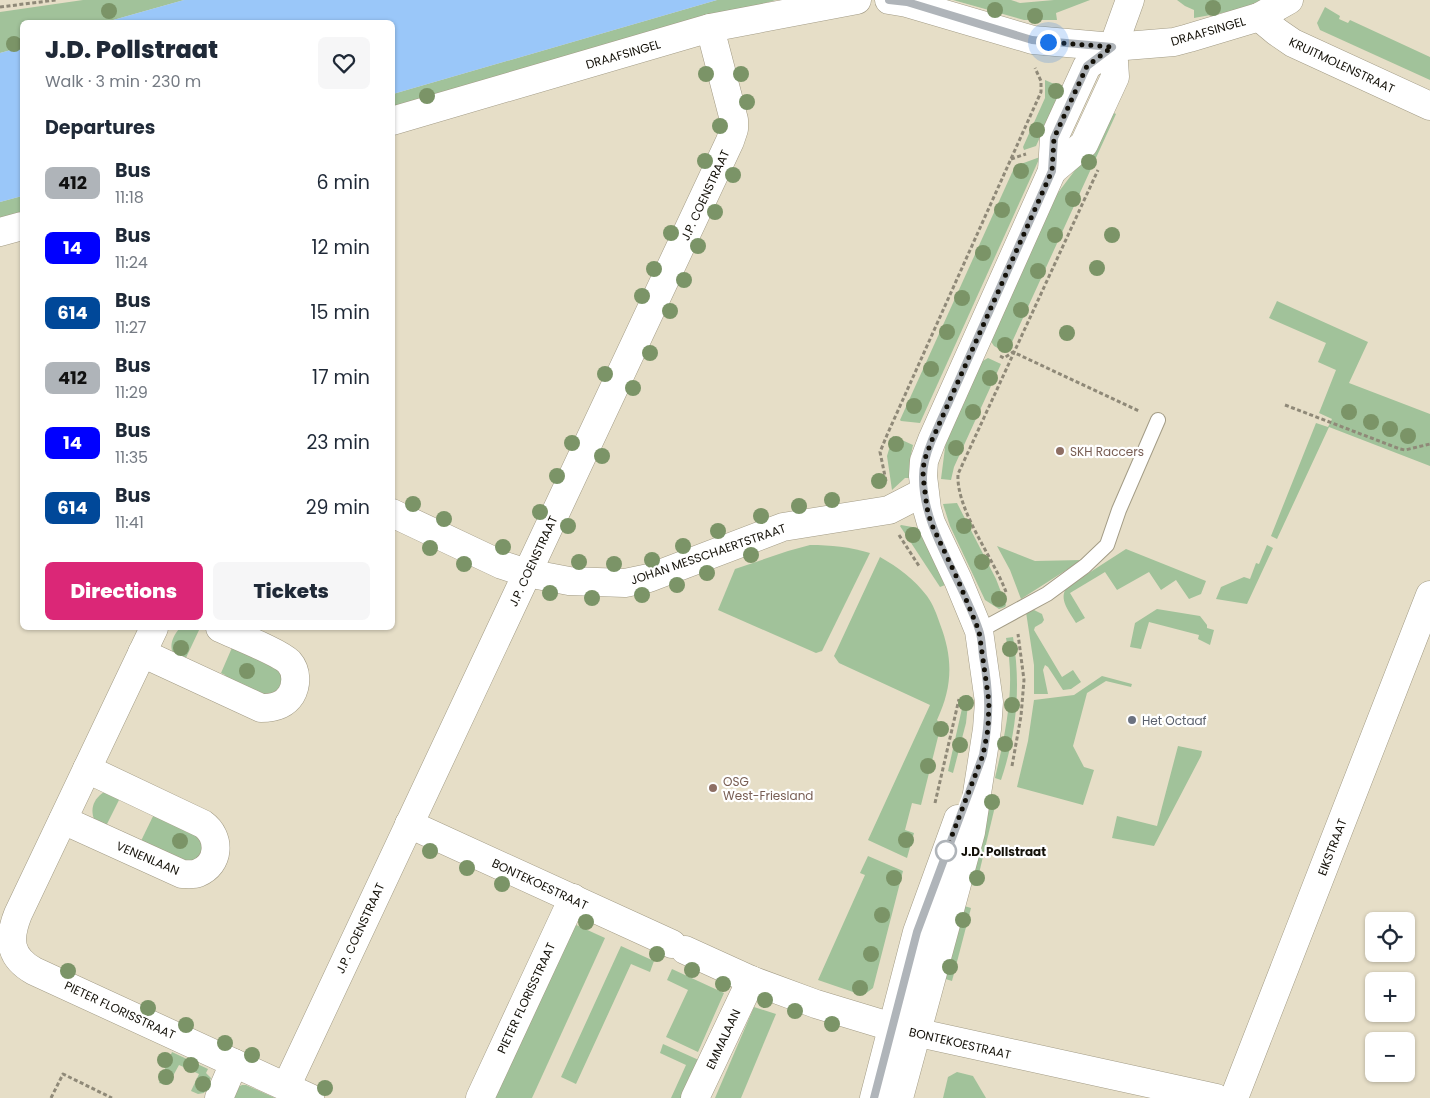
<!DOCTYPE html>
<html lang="en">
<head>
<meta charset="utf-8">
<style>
  :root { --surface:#fff; --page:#f6f6f7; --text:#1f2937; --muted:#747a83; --accent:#db2777 }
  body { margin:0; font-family:Poppins,sans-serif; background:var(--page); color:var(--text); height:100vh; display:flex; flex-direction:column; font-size:19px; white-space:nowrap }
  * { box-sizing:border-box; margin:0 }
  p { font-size:16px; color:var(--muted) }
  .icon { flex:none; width:28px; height:28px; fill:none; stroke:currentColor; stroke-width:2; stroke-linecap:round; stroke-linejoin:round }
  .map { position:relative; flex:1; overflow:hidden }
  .details { position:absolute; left:20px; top:20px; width:375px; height:610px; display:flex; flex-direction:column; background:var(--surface); border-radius:8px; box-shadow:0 1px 4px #0004 }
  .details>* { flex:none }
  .badge { padding:0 10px; border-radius:8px; font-size:18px; line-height:32px }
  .controls { position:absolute; left:1365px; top:912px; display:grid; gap:10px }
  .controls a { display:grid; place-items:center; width:50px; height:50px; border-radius:8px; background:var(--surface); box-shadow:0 1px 4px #0004; font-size:25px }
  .you { position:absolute; width:25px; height:25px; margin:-12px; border:4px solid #fff; border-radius:50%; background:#1a73e8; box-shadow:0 0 0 8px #1a73e833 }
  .map>.badge { position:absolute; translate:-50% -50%; box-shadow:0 0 0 2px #fff }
  h2 { padding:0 25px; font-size:19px; line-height:45px }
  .round { display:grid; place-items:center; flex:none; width:52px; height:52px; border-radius:8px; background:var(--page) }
  .head { display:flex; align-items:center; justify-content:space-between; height:85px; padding:0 25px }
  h1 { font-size:24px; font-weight:800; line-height:38px }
  .cta { display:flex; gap:10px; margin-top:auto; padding:10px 25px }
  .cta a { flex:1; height:58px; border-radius:8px; background:var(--accent); color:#fff; font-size:20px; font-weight:800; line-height:58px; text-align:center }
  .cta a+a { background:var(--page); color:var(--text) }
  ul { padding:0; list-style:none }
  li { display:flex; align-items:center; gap:15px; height:65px; padding:0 25px }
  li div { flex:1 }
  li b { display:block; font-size:19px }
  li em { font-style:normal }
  li .badge { min-width:55px; font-weight:700; text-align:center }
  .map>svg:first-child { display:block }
  .green { fill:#a1c29a }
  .water { fill:#9ac7f9 }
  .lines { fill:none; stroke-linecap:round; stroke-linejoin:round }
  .service-casing { stroke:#a29b85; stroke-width:16 }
  .minor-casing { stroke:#a29b85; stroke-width:29 }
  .tertiary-casing { stroke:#a29b85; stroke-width:29 }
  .path { stroke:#8f8978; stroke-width:3; stroke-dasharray:4 2.5; stroke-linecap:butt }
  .service { stroke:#fff; stroke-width:14 }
  .minor { stroke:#fff; stroke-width:28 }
  .tertiary { stroke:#fff; stroke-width:28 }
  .tree { fill:#7b9467 }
  .line-casing { stroke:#fff; stroke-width:11 }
  .line { stroke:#afb4b9; stroke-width:8 }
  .walk { stroke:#141109; stroke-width:5; stroke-dasharray:0 9 }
  .education-dot { fill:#8d6e63; stroke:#fff; stroke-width:2 }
  .worship-dot { fill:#6b7280; stroke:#fff; stroke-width:2 }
  .stop-dot { fill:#fff; stroke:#afb4b9; stroke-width:2.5 }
  .labels { text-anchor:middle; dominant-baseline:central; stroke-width:4.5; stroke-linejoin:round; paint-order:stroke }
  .street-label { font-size:12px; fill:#141109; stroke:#fff }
  .education-label { font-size:12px; fill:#785e54; stroke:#fff; text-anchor:start }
  .worship-label { font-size:12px; fill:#5b616d; stroke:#fff; text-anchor:start }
  .stop-label { font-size:12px; font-weight:bold; fill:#141109; stroke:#fff; text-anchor:start }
</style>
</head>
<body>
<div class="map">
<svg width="1430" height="1098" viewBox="0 0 1430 1098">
  <rect width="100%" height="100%" fill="#e6dec7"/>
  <g class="green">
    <polygon points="83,0 184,0 106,22 22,22 22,47 0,53 0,12"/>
    <polygon points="717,0 776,0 393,108 393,94"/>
    <polygon points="953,0 1011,0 1020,3 1054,0 1090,0 1056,13 1057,20 1024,20"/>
    <polygon points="1177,0 1262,0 1238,10 1194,18 1194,10 1185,6"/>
    <polygon points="1325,7 1340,16 1339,19 1348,23 1350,20 1430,57 1430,80 1320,30 1317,23"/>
    <polygon points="1045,80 1061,87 1060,93 1036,146 1024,150 1023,147 1045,98"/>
    <polygon points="1108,110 1116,114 1007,353 994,346 990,340 1054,198 1088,153"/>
    <polygon points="1040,157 920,423 901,421 900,420 1015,166"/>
    <polygon points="22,196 22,213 0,219 0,202"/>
    <polygon points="1277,301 1368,342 1349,383 1430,414 1430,466 1329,427 1277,539 1271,536 1316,423 1328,427 1332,419 1319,413 1336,370 1318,362 1326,343 1269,318"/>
    <polygon points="988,358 1001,364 954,467 951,480 941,479 946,440 979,363"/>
    <polygon points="893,436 913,445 910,459 909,478 905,478 892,490 887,456"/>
    <polygon points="957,503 996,579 1006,605 1005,607 999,609 985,600 950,526 943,504"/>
    <polygon points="901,525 918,528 945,585 940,587 900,526"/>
    <path d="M810 545C831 545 850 547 870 553L822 651 816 653 718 610 735 569 788 551Z"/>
    <polygon points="1267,545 1273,548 1247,604 1216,599 1221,587 1244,577 1250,579 1256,563 1259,564"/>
    <polygon points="997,546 1035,561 1082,560 1021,599 1010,570"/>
    <path d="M1126 549 1206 581 1201 594 1189 599 1176 580 1161 590 1149 572 1117 590 1105 572 1070 593 1085 618 1076 623C1069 611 1058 599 1067 587Z"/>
    <path d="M880 557C898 567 915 580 927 596 933 604 937 615 940 624 953 658 953 686 937 720L941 725 921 805 912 803 905 830 914 833 907 858 868 840 930 705 839 663 834 656Z"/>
    <polygon points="1157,609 1200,616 1207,625 1207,628 1214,630 1210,645 1198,639 1199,635 1149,622 1141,649 1130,647 1135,623"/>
    <polygon points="1034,610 1042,614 1044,620 1042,623 1035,627 1034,630 1062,677 1073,670 1081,682 1071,689 1063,690 1048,667 1045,665 1043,670 1048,694 1034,694 1034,665 1026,612"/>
    <path d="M180 628H200L184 662C181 659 176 657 174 654 168 646 174 634 180 628Z"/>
    <path d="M1013 637C1021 685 1017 733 1001 780L995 778C1006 731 1016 686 1006 638Z"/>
    <polygon points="234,643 287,667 275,702 227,679 225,675 221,673"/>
    <polygon points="1102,676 1132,684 1131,687 1106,681 1087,693 1073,746 1084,767 1094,770 1083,805 1017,787 1028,741 1034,700 1074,695"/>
    <polygon points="965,695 969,695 966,723 953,773 948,771"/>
    <polygon points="1178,746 1202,751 1201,756 1154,846 1112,838 1117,816 1157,826"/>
    <path d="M109 789 122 794 105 828 96 824C88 808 94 797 109 789Z"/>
    <polygon points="991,796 997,798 976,886 967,884"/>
    <polygon points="156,810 206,831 198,868 140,843"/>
    <polygon points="868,856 903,871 873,988 865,994 856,993 818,980 865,875 860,873"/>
    <polygon points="961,905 971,908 952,981 939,977"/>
    <polygon points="572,923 605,938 532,1098 492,1098"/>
    <polygon points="621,946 654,961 650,972 631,964 576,1084 561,1077"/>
    <polygon points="672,969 724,993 698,1052 666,1037 688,990 667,980"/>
    <polygon points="754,1007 776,1014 741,1098 715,1098"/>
    <polygon points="663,1044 701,1061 684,1098 671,1098 686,1065 660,1053"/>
    <polygon points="172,1052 208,1069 206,1073 211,1078 204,1093 198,1094 191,1091 199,1074 179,1065 168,1085 159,1083"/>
    <polygon points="957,1072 973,1076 986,1098 943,1098 948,1077"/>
    <polygon points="242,1085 246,1085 275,1098 231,1098 238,1087"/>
  </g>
  <g class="water">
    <polygon points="184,0 717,0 393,94 392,22 106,22"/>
    <polygon points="22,47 22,196 0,202 0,53"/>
  </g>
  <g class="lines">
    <defs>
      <polyline id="service" points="979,631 1047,594 1085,566 1107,545 1119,510 1158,420"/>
      <g id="minor">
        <polyline points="1259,17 1277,32 1293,43 1430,106"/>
        <polyline points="392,513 502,565 527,573 569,581 625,583 649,578 783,527 889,510 924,492"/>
        <path d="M154 628 18 914C8 939 9 957 34 971L310 1098"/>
        <path d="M142 653 261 708C273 708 284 706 291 695 297 685 297 671 289 662 279 652 235 635 220 628"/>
        <path d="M63 820 182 874C187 874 193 875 198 873 220 864 221 837 203 824L87 769"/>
        <polyline points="409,824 672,944"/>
        <polyline points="685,950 751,980 816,1004 892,1027 1216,1098"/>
        <polyline points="286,1087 730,141 734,129 734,120 710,28"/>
        <polyline points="219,1098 234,1063"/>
        <polyline points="480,1098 573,898"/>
        <polyline points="695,1098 751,980"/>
        <polyline points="1234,1098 1430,595"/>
      </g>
      <g id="tertiary">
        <polyline points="889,0 907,3 1033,40 1113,47 1174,42 1189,38 1259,17 1289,0"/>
        <polyline points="392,121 710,28 857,0"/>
        <polyline points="1052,171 1084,144 1115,77 1113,47 1130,0"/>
        <polyline points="0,232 22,226"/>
        <polyline points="874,1098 917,932 958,819"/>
        <polyline points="899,1098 971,832 987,729 989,702 979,631 958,580 931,523 927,509 923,476 924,461 932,440 1052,171 1054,138 1087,66 1113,47"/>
      </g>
    </defs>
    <use href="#service" class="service-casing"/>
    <use href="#minor" class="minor-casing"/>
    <use href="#tertiary" class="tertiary-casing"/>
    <g class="path">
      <polyline points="0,7 56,0"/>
      <polyline points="1011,159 1026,154"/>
      <polyline points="1000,356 1004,358 1013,352 1139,411"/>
      <polyline points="1285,405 1400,449 1405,450 1430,444"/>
      <polyline points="886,481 880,452 887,435 1041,92 1041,81 1035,68"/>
      <polyline points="899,535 919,566"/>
      <path d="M1006 592C993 557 956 510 958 474L1098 170"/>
      <polyline points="1012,766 1021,716 1024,680 1018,634"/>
      <polyline points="935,803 959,699"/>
      <polyline points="51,1098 63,1074 112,1098"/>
    </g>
    <use href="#service" class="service"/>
    <use href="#minor" class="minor"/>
    <use href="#tertiary" class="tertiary"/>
  </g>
  <g class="tree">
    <circle cx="1213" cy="8" r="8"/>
    <circle cx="995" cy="10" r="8"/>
    <circle cx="109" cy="11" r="8"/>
    <circle cx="1035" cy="16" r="8"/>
    <circle cx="14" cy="44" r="8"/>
    <circle cx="706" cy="74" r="8"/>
    <circle cx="741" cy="74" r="8"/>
    <circle cx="1056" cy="91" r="8"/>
    <circle cx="427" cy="96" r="8"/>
    <circle cx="747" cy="102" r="8"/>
    <circle cx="720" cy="126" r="8"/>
    <circle cx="1037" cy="130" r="8"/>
    <circle cx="705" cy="161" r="8"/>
    <circle cx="1089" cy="162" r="8"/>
    <circle cx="1021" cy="171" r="8"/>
    <circle cx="733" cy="175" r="8"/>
    <circle cx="1073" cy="199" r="8"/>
    <circle cx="1002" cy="210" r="8"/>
    <circle cx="715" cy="212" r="8"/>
    <circle cx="671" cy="233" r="8"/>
    <circle cx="1055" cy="235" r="8"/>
    <circle cx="1112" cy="235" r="8"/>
    <circle cx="698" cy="246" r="8"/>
    <circle cx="983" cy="253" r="8"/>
    <circle cx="1097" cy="268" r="8"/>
    <circle cx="654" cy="269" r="8"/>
    <circle cx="1038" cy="271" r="8"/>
    <circle cx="684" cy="280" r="8"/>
    <circle cx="642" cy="296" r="8"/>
    <circle cx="962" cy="298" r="8"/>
    <circle cx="1021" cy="310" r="8"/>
    <circle cx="670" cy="311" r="8"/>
    <circle cx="947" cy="332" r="8"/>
    <circle cx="1067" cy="333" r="8"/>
    <circle cx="1005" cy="345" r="8"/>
    <circle cx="650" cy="353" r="8"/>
    <circle cx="931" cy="369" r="8"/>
    <circle cx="605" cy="374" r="8"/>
    <circle cx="990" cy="378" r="8"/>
    <circle cx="633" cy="388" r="8"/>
    <circle cx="914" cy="406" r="8"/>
    <circle cx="973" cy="412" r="8"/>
    <circle cx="1349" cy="412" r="8"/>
    <circle cx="1371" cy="422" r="8"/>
    <circle cx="1390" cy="429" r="8"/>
    <circle cx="1408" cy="436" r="8"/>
    <circle cx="572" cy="443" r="8"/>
    <circle cx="896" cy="444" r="8"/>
    <circle cx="956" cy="448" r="8"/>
    <circle cx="602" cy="456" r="8"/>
    <circle cx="557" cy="476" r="8"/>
    <circle cx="879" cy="481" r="8"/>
    <circle cx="832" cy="500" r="8"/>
    <circle cx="413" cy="504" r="8"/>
    <circle cx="799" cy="506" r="8"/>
    <circle cx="540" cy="512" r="8"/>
    <circle cx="761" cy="516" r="8"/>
    <circle cx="444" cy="519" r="8"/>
    <circle cx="568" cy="526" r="8"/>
    <circle cx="964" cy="526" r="8"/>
    <circle cx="718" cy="531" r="8"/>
    <circle cx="913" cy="535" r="8"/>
    <circle cx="683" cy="546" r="8"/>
    <circle cx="503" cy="547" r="8"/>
    <circle cx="430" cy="548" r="8"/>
    <circle cx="751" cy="555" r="8"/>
    <circle cx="652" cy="560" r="8"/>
    <circle cx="579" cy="562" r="8"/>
    <circle cx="982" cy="562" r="8"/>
    <circle cx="464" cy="564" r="8"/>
    <circle cx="614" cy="564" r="8"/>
    <circle cx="707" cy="573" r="8"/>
    <circle cx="677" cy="585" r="8"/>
    <circle cx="550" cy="593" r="8"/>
    <circle cx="642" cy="595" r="8"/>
    <circle cx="592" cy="598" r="8"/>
    <circle cx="999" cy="599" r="8"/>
    <circle cx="181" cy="648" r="8"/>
    <circle cx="1010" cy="649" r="8"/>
    <circle cx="247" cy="671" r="8"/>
    <circle cx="966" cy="703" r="8"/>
    <circle cx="1012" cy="705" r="8"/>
    <circle cx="941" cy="729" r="8"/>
    <circle cx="1005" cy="744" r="8"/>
    <circle cx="960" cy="745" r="8"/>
    <circle cx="928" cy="766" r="8"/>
    <circle cx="992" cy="802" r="8"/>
    <circle cx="906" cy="840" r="8"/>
    <circle cx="180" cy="841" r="8"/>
    <circle cx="430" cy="851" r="8"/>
    <circle cx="467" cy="868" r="8"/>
    <circle cx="894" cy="878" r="8"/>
    <circle cx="977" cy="878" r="8"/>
    <circle cx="502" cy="884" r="8"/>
    <circle cx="882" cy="915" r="8"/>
    <circle cx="963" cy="920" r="8"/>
    <circle cx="586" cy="922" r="8"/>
    <circle cx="657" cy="954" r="8"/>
    <circle cx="871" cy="954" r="8"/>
    <circle cx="950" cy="967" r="8"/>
    <circle cx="692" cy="970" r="8"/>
    <circle cx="68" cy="971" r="8"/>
    <circle cx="723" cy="984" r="8"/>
    <circle cx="860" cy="988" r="8"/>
    <circle cx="765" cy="1000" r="8"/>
    <circle cx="148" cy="1008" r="8"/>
    <circle cx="795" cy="1011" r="8"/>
    <circle cx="832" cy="1024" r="8"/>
    <circle cx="186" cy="1025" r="8"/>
    <circle cx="225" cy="1043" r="8"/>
    <circle cx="252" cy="1055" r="8"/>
    <circle cx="165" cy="1060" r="8"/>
    <circle cx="191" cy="1065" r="8"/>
    <circle cx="166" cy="1077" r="8"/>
    <circle cx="203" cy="1084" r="8"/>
    <circle cx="325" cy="1088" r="8"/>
  </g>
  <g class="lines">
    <defs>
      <path id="line" d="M874 1098 917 932 983 755C990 718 990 694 983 656 982 648 982 638 979 630 963 582 922 527 923 477 923 464 927 452 932 440L1052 171 1054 138 1087 66 1112 47 1032 40 907 2 889 0"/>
    </defs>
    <use href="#line" class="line-casing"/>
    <use href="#line" class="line"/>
    <polyline class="walk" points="946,851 983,755 988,729 989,702 979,631 958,580 931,523 927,508 923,476 924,461 932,440 1052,171 1054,138 1087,66 1112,47 1048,42"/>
  </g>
  <g class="education-dot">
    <circle cx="1060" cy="451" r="5"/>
    <circle cx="713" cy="788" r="5"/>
  </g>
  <circle class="worship-dot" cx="1132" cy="720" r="5"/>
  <circle class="stop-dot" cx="946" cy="851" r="10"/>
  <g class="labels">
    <g class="street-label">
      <text transform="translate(1208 31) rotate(-16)">DRAAFSINGEL</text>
      <text transform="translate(623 54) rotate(-16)">DRAAFSINGEL</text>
      <text transform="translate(1342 65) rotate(25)">KRUITMOLENSTRAAT</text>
      <text transform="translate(705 195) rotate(-65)">J.P. COENSTRAAT</text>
      <text transform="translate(708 554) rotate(-19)">JOHAN MESSCHAERTSTRAAT</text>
      <text transform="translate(533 561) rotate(-65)">J.P. COENSTRAAT</text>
      <text transform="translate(1332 847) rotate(-69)">EIKSTRAAT</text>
      <text transform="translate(148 858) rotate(23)">VENENLAAN</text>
      <text transform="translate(540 884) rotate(25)">BONTEKOESTRAAT</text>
      <text transform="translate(360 928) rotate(-65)">J.P. COENSTRAAT</text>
      <text transform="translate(526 998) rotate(-65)">PIETER FLORISSTRAAT</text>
      <text transform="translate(120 1010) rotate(25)">PIETER FLORISSTRAAT</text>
      <text transform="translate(723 1039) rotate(-65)">EMMALAAN</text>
      <text transform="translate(960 1043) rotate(13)">BONTEKOESTRAAT</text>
    </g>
    <g class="education-label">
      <text x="1070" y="451">SKH Raccers</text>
      <text x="723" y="781">OSG<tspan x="723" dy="14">West-Friesland</tspan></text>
    </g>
    <g class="worship-label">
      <text x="1142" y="720">Het Octaaf</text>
    </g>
    <g class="stop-label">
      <text x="961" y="851">J.D. Pollstraat</text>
    </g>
  </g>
</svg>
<div class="controls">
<a><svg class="icon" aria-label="locate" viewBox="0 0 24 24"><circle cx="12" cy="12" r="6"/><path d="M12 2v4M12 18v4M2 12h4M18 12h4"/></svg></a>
<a>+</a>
<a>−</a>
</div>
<div class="you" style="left:1048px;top:42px"></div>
<section class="details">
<div class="head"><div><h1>J.D. Pollstraat</h1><p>Walk · 3 min · 230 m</p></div><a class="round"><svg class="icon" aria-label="heart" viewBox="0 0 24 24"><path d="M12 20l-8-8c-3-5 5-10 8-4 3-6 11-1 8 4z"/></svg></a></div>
<h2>Departures</h2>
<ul>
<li><span class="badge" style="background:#afb4b9;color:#111">412</span><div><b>Bus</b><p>11:18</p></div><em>6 min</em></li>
<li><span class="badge" style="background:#00f;color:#fff">14</span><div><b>Bus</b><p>11:24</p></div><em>12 min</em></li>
<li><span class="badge" style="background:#004899;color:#fff">614</span><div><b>Bus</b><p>11:27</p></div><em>15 min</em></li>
<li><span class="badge" style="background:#afb4b9;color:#111">412</span><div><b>Bus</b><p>11:29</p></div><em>17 min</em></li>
<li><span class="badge" style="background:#00f;color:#fff">14</span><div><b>Bus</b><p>11:35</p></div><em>23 min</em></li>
<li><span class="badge" style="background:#004899;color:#fff">614</span><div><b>Bus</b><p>11:41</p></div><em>29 min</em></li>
</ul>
<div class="cta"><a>Directions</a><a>Tickets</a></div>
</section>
</div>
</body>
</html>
